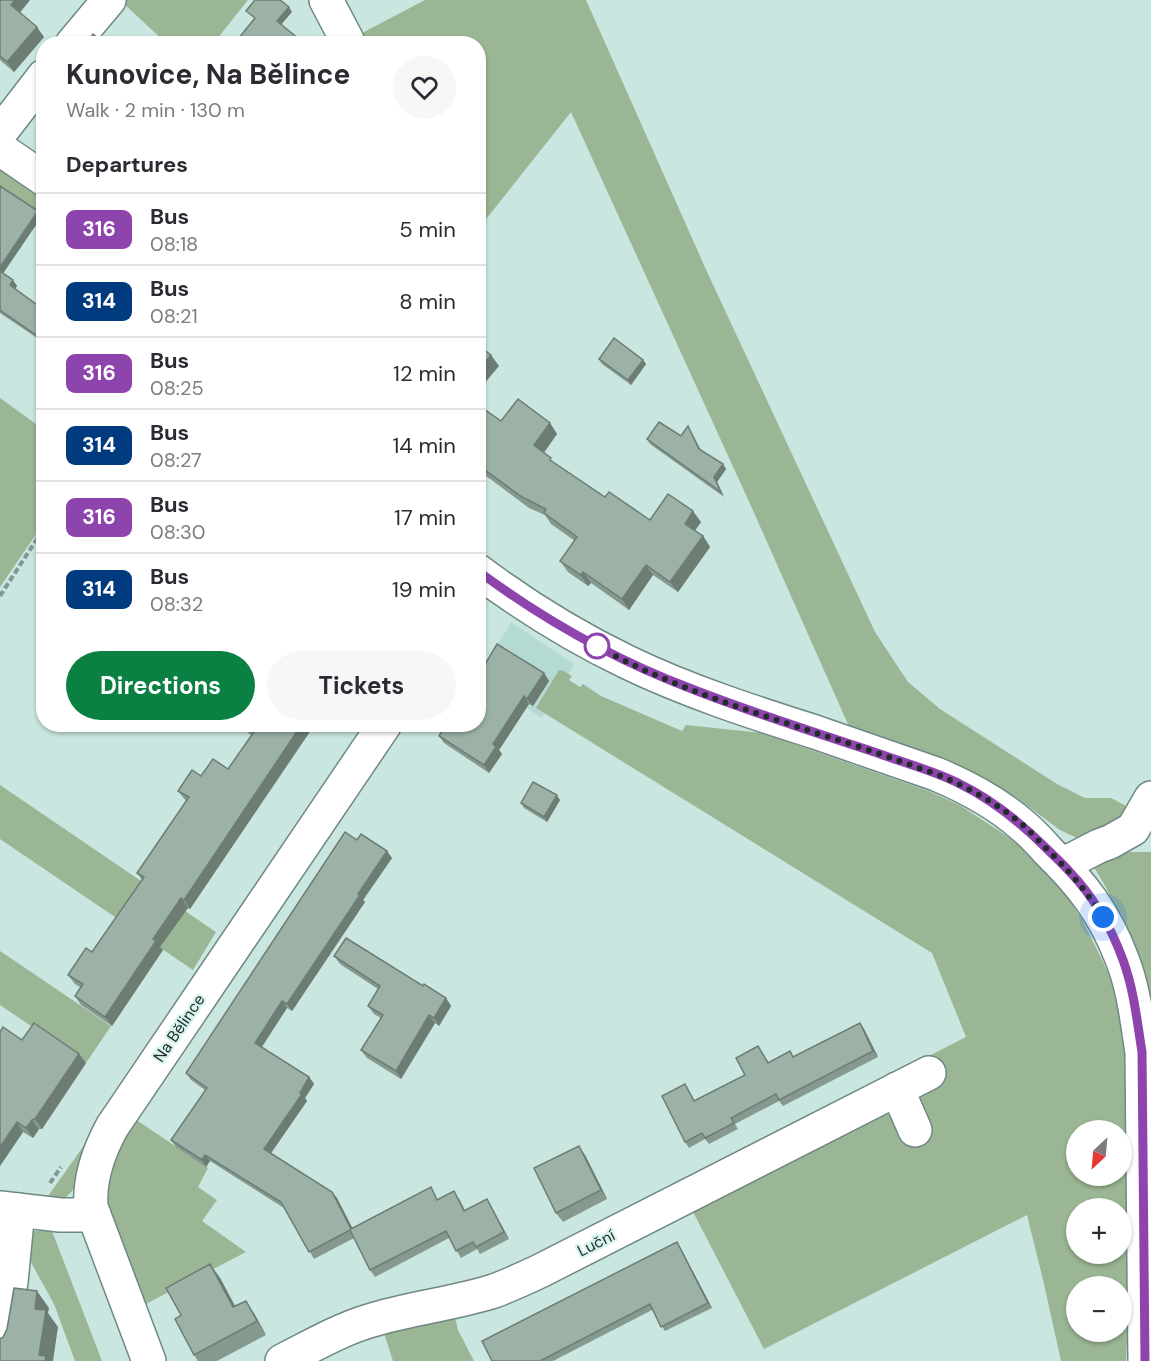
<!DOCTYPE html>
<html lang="en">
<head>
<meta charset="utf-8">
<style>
  :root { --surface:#fff; --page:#f7f7f7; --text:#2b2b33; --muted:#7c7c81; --line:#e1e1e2; --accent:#0b8043 }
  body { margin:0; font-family:"DM Sans",sans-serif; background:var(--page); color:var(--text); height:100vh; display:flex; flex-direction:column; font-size:22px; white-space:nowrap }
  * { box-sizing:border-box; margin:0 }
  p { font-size:20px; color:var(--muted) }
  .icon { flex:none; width:33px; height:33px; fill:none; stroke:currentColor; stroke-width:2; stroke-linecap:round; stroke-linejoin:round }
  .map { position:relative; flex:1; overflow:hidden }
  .drawer { position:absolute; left:36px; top:36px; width:450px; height:696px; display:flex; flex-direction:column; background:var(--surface); border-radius:24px; box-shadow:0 2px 4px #0004 }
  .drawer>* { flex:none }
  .badge { padding:0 12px; border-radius:9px; font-size:21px; line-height:39px }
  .needle { width:39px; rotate:206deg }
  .fabs { position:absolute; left:1066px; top:1120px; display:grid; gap:12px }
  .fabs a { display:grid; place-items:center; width:66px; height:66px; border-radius:50%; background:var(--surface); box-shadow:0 2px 4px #0004; font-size:30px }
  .you { position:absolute; width:30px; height:30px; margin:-15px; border:4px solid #fff; border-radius:50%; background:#1a73e8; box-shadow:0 0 0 9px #1a73e833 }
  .map>.badge { position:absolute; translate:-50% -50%; box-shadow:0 0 0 3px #fff }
  h2 { padding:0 30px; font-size:22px; line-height:54px }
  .round { display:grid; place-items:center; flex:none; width:63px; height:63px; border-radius:32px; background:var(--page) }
  .head { display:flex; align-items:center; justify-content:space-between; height:102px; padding:0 30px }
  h1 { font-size:28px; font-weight:700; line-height:45px }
  .cta { display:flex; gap:12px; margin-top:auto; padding:12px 30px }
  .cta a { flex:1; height:69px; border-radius:36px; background:var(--accent); color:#fff; font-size:24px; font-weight:700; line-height:69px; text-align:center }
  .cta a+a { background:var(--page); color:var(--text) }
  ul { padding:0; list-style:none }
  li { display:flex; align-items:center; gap:18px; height:72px; padding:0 30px; border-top:2px solid var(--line) }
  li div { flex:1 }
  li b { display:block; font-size:22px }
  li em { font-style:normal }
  li .badge { min-width:66px; font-weight:700; text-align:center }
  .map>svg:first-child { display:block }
  .built { fill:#b5d9d3 }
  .green { fill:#9bb694; fill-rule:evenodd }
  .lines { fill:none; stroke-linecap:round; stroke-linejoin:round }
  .minor-casing { stroke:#6f8883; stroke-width:36 }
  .path { stroke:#839793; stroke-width:4; stroke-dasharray:6 3; stroke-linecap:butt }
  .minor { stroke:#fff; stroke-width:33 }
  .wall { fill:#86998f }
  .shaded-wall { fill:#6d7d74 }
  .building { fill:#9cb2a6; stroke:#6d7d74; stroke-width:1.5 }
  .line-casing { stroke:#fff; stroke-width:14 }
  .line { stroke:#8e44ad; stroke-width:9 }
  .walk { stroke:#222c2a; stroke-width:6; stroke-dasharray:0 10.8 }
  .stop-dot { fill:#fff; stroke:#8e44ad; stroke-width:3 }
  .labels { text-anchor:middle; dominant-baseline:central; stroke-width:4.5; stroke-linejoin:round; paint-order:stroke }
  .street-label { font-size:16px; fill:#222c2a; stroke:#d7f3ee }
</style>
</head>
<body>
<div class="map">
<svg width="1151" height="1361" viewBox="0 0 1151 1361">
  <rect width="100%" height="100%" fill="#cae6e0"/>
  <polygon class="built" points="511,622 574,664 542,718 479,676"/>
  <g class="green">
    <polygon points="123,0 248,0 213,44 166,43 122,2"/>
    <polygon points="425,0 586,0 708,274 875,632 908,682 940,709 1057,784 1085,798 1111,798 1130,808 1113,830 1079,839 1060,830 1021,801 973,772 929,753 851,731 751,506 571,112 479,228 478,44 353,44 364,32"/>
    <polygon points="0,168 43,199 43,213 42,216 0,189"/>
    <polygon points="0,398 43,429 43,524 0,587"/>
    <path d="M559 670 564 671 572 676 569 680 580 687 583 684 601 696 682 731 686 725 762 733 929 791 961 806 1007 836 1030 855 1067 897 1083 921 1104 964 1113 985 1121 1012 1128 1074 1130 1267 1126 1361H1061L1044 1284 1027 1215 764 1349 691 1208 880 1113 888 1114 895 1118 918 1103 923 1091V1059L966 1037 932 953 536 708ZM1077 1131H1122V1176H1077ZM1077 1209H1122V1254H1077ZM1077 1287H1122V1332H1077Z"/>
    <polygon points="0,785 216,932 193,970 0,839"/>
    <path d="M1128 852H1151V998C1144 958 1124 923 1106 888 1102 879 1096 872 1092 863L1109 853Z"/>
    <polygon points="0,951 111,1026 86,1063 0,1005"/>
    <polygon points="135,1119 208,1168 198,1187 217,1200 202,1221 246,1252 142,1306 103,1202 114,1152"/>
    <path d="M90 1137C84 1159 82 1193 57 1202 53 1203 47 1202 43 1203Z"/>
    <polygon points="31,1231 52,1231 102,1361 75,1361 54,1304 27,1255"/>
    <polygon points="454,1313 458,1330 474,1361 393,1361 383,1330"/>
  </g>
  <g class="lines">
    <defs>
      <g id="minor">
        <polyline points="326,0 347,40"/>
        <polyline points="72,44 109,0"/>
        <polyline points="0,133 44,76"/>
        <polyline points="0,149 44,179"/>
        <path d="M478 571C525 606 575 637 627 662 687 691 752 712 815 732 856 746 896 760 936 774 967 787 997 803 1022 825 1032 833 1040 842 1048 851 1082 884 1105 914 1122 959 1134 989 1137 1021 1142 1052L1145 1361"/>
        <polyline points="1062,865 1099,846 1110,842 1133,829 1151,798"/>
        <polyline points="897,1089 915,1130"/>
        <polyline points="0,1208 60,1215 94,1215"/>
        <polyline points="0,1342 11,1282 18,1210"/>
        <path d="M149 1361 91 1207C89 1180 99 1151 112 1127L385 724"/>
        <path d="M282 1361C310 1347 339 1330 369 1321 410 1308 453 1304 494 1291 510 1285 525 1278 540 1271L929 1073"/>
      </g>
    </defs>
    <use href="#minor" class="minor-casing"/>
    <g class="path">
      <polyline points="0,596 44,528"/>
      <polyline points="50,1183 61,1167"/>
    </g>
    <use href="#minor" class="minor"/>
  </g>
  <g class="wall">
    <polygon points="0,0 30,0 20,12 44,37 14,72 0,60"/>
    <polygon points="0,186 42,216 3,273 17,286 15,289 43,342 0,313"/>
    <polygon points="599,359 643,360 646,364 631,385 602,364"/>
    <polygon points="478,405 501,421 550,423 557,434 544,453 554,463 605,497 650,520 701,522 695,531 703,536 710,547 678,592 653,575 629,610 591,583 588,586 568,572 560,561 575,541 551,524 545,515 529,508 478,470"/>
    <polygon points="691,431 701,450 723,464 726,469 717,482 724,497 650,444 647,439 681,436"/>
    <polygon points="544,673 549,681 533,706 529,704 499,750 502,754 489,773 444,743 439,736"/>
    <polygon points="236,724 315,724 190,909 188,908 160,947 163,950 112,1026 81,1005 75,996 80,987 75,984 68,975 92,952 142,880 137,873 186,801 178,791 201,776 228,769 251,735"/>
    <polygon points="560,800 547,822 524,808 521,803"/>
    <polygon points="357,840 392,858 363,900 365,902 292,1011 287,1008 261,1047 309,1077 314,1084 305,1098 307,1101 271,1153 332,1192 337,1198 352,1228 435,1194 438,1200 459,1198 465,1210 487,1199 491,1206 509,1239 480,1254 477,1249 461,1258 449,1238 375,1277 370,1270 354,1238 314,1259 284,1208 210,1161 206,1167 176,1147 171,1140 205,1090 191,1080 186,1073"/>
    <polygon points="334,956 423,986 446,998 451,1006 439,1026 435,1023 401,1079 367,1058 361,1050 381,1018 374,1014 368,1006 378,989 340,964"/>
    <polygon points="860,1023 864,1029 878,1057 783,1106 779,1101 735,1124 738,1129 709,1144 705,1139 689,1148 685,1142 685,1084 695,1101 745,1075 758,1046 768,1063 794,1056"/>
    <polygon points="22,1040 79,1054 86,1063 42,1129 39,1129 33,1138 23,1132 0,1166"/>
    <polygon points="585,1155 607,1199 563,1222 556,1213"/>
    <polygon points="680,1247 712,1308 665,1331 652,1310 553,1361 492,1361"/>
    <polygon points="210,1264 220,1278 235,1306 246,1301 255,1315 266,1335 217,1361 198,1361 194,1355 181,1315"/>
  </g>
  <g class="shaded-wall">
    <polygon points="15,0 30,0 18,15 11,5"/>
    <polygon points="289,7 292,12 280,26 277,21"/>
    <polygon points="37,27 44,37 14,72 7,62"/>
    <polygon points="38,211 42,216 2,275 0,272 0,267"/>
    <polygon points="13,280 17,286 14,291 10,285"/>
    <polygon points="44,330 44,342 43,342 39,337"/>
    <polygon points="491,355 499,366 478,391 478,371"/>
    <polygon points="643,360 646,364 631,385 628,380"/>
    <polygon points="550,423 557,434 541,456 534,445"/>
    <polygon points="723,464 726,469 717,482 724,497 714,477"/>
    <polygon points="693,511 701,522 692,534 685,524"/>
    <polygon points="703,536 710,547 678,592 670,582"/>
    <polygon points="646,565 653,575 629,610 622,599"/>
    <polygon points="583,572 591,583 588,586 581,575"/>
    <polygon points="544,673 549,681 533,706 527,699"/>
    <polygon points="524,696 529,704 499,750 502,754 489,773 484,765 493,744"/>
    <polygon points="302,724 315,724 190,909 184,900"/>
    <polygon points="557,795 560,800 547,822 544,817"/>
    <polygon points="387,851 392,858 363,900 365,902 292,1011 287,1004 358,894"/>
    <polygon points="181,898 188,908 160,947 163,950 112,1026 105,1017 153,939"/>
    <polygon points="446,998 451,1006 439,1026 434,1018"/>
    <polygon points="282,1001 287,1008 260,1050 255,1043"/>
    <polygon points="429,1015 435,1023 401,1079 396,1071"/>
    <polygon points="860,1023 864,1029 878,1057 873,1051"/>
    <polygon points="79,1054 86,1063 42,1129 35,1119"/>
    <polygon points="309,1077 314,1084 305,1098 307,1101 269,1156 264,1149"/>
    <polygon points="32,1120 39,1129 33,1138 26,1128"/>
    <polygon points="17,1122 23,1132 0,1166 0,1147"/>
    <polygon points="579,1146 585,1155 607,1199 601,1190"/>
    <polygon points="205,1155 210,1161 206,1167 202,1160"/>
    <polygon points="332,1192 337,1198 356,1235 351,1229"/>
    <polygon points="487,1199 491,1206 509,1239 504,1232"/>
    <polygon points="677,1242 680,1247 712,1308 708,1303"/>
    <polygon points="210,1264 220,1278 243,1321 233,1307"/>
    <polygon points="37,1291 49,1308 48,1313 58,1327 53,1361 44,1361 39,1355 35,1309"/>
    <polygon points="246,1301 255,1315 266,1335 257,1321"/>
  </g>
  <g class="building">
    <polygon points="0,0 15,0 11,5 37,27 7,62 0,56"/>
    <polygon points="255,0 280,0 289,7 277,21 305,44 234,44 255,18 246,11"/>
    <polygon points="93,34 105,44 86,44"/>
    <polygon points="0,186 38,211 0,267"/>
    <polygon points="0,271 13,280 10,285 44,310 44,330 39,337 0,310"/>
    <polygon points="614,338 643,360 628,380 599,359"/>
    <polygon points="478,345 491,355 478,371"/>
    <polygon points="518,399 550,423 534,445 551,458 550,460 605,497 609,492 650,520 668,494 693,511 685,524 703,536 670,582 646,565 622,599 583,572 581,575 560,561 577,537 544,513 546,509 522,497 478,465 478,405 501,421"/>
    <polygon points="659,422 681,436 688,426 699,449 723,464 714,477 721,492 647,439"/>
    <polygon points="497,644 544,673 527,699 524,696 493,744 496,747 484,765 439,736 446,724 478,724 478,676"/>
    <polygon points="243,724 302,724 184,900 181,898 153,939 156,941 105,1017 75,996 83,984 68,975 86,948 92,952 144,877 137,873 189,797 178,791 192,770 201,776 213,759 228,769 254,732"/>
    <polygon points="533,782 557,795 544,817 521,803"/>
    <polygon points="345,832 357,840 361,834 387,851 358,894 360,895 287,1004 282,1001 255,1043 309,1077 300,1093 302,1094 264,1149 332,1192 351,1229 431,1187 437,1200 454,1191 464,1211 487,1199 504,1232 476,1247 473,1242 456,1251 446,1231 370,1270 350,1230 309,1252 281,1202 205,1155 202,1160 171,1140 207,1088 186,1073"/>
    <polygon points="346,938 423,986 424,984 446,998 434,1018 429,1015 396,1071 361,1050 383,1015 368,1006 380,986 334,956"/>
    <polygon points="34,1023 79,1054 35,1119 32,1120 26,1128 17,1122 0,1147 0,1032 3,1027 22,1040"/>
    <polygon points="860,1023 873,1051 779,1100 776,1094 731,1118 734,1123 705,1138 702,1133 685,1142 662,1096 685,1084 694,1101 745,1075 736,1058 758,1046 768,1063 790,1051 793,1057"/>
    <polygon points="579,1146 601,1190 556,1213 534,1168"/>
    <polygon points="677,1242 708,1303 661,1327 650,1304 540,1361 492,1361 482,1341"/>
    <polygon points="210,1264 233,1307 246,1301 257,1321 194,1355 175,1319 181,1315 166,1288"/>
    <polygon points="14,1288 37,1291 35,1309 46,1310 39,1355 46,1356 45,1361 0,1361 0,1339 3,1337 7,1329"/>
  </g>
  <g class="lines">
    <defs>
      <path id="line" d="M478 571C544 620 615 660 692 689 753 713 817 733 880 754 907 764 935 771 960 784 993 800 1021 823 1047 849 1054 856 1062 863 1069 871 1093 896 1111 927 1123 960 1134 990 1137 1021 1142 1052L1145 1361"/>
    </defs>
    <use href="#line" class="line-casing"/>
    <use href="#line" class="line"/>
    <path class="walk" d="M597 646C666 685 744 709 819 734 858 746 897 760 936 774 968 787 998 804 1024 826 1033 834 1041 844 1050 852 1071 873 1087 892 1103 917"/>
  </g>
  <circle class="stop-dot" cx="597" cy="646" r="12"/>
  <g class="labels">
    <g class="street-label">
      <text transform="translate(179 1028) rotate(-56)">Na Bělince</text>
      <text transform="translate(596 1243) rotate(-27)">Luční</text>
    </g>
  </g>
</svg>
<div class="fabs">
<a><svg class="needle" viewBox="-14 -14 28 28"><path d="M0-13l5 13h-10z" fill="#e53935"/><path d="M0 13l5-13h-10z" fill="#7c7c81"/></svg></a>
<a>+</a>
<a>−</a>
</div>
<div class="you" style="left:1103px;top:917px"></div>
<section class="drawer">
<div class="head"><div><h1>Kunovice, Na Bělince</h1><p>Walk · 2 min · 130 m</p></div><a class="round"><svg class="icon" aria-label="heart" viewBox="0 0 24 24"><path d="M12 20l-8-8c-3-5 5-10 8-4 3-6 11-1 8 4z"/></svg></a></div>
<h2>Departures</h2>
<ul>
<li><span class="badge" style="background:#8e44ad;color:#fff">316</span><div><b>Bus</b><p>08:18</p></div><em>5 min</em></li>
<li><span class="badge" style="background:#003b80;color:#fff">314</span><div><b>Bus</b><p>08:21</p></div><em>8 min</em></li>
<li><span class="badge" style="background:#8e44ad;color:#fff">316</span><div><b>Bus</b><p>08:25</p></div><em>12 min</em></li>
<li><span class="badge" style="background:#003b80;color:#fff">314</span><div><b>Bus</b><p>08:27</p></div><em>14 min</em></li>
<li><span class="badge" style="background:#8e44ad;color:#fff">316</span><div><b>Bus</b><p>08:30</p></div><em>17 min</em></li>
<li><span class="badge" style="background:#003b80;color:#fff">314</span><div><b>Bus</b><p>08:32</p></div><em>19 min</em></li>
</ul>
<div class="cta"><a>Directions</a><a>Tickets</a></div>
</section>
</div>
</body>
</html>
